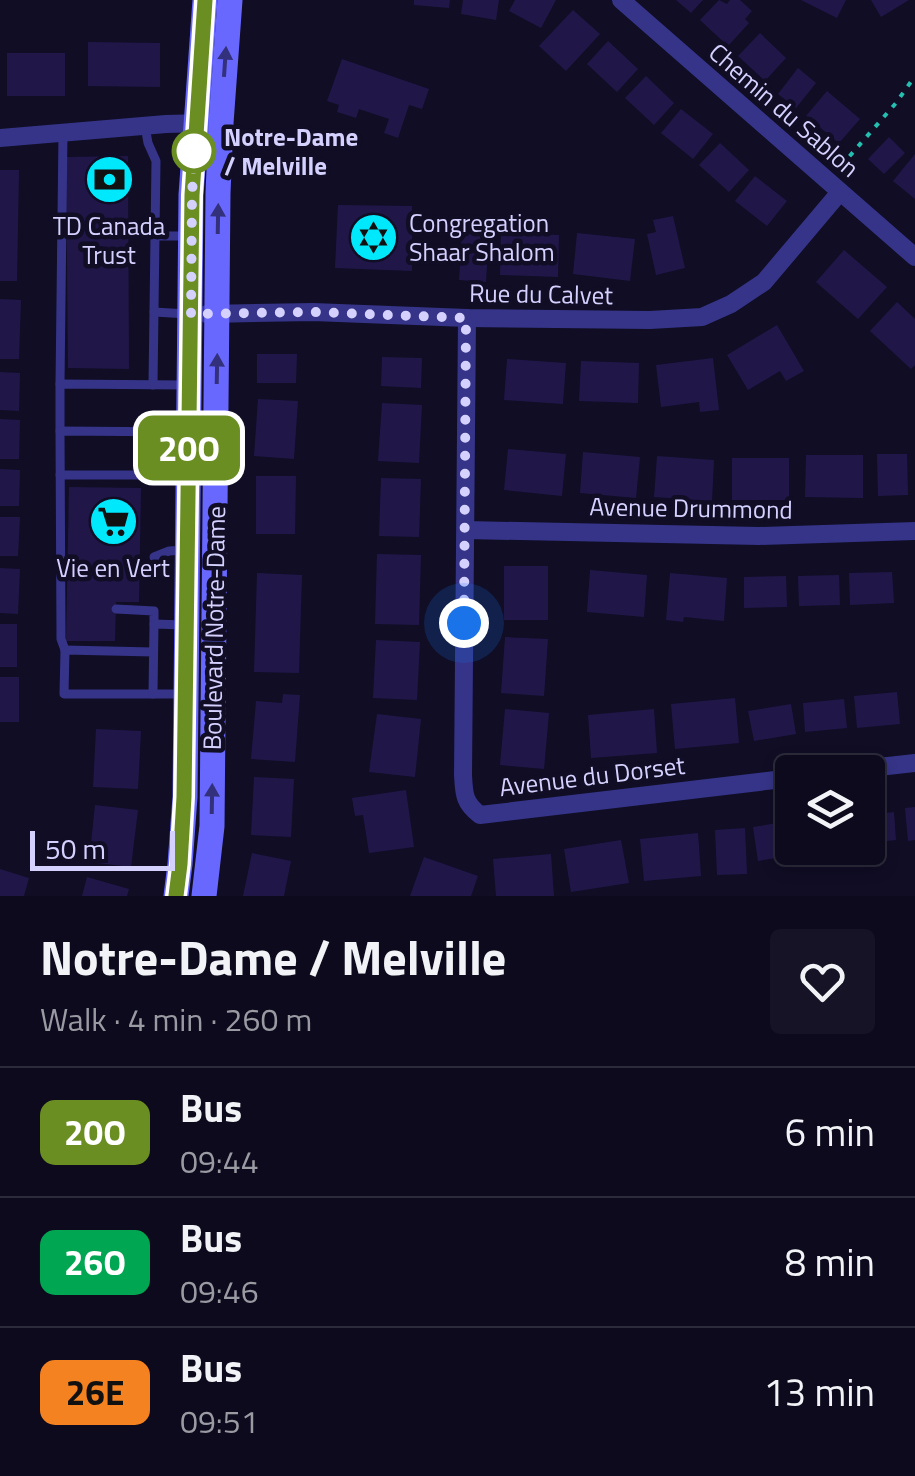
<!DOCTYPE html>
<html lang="en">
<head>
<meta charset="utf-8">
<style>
  :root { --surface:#0c0a1c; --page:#151325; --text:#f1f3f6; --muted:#9a9aa3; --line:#2c2b3b }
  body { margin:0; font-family:"Titillium Web",sans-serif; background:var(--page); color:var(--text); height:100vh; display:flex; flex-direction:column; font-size:38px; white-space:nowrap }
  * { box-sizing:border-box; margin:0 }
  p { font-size:32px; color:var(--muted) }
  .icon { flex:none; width:55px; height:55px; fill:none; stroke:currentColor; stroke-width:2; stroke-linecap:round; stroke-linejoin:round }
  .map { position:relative; height:896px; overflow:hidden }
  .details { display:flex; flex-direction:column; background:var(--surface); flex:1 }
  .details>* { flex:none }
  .badge { padding:0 20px; border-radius:15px; font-size:35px; line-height:65px }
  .fabs { position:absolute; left:775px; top:755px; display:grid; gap:20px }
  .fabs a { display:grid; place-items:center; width:110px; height:110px; border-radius:10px; background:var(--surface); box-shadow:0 5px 15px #0003,0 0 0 2px var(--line); font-size:50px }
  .scale { position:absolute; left:30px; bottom:25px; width:145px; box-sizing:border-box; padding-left:10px; border:5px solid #d5d1ff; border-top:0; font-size:28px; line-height:35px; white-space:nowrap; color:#d5d1ff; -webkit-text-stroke:8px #100d25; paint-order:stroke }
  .you { position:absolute; width:50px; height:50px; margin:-25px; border:8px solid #fff; border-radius:50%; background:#1a73e8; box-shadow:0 0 0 15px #1a73e833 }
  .map>.badge { position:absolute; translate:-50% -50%; box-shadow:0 0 0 5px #fff }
  .round { display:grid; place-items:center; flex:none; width:105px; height:105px; border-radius:10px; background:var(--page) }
  .headline { display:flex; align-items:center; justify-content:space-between; height:170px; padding:0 40px }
  h1 { font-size:48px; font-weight:700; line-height:75px }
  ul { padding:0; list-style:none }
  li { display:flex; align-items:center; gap:30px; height:130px; padding:0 40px; border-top:2px solid var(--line) }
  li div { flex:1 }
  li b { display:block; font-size:38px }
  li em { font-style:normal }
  li .badge { min-width:110px; font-weight:700; text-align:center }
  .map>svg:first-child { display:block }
  .building { fill:#201748 }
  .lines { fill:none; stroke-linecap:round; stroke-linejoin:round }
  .path { stroke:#25bfb2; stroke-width:4; stroke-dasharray:5 8; stroke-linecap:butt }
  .lane { stroke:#353488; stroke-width:9 }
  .street { stroke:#353488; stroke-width:18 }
  .secondary { stroke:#6868ff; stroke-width:25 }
  .oneway { fill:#33317c }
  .line-casing { stroke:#fff; stroke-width:22 }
  .line { stroke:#6b8e23; stroke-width:15 }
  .walk { stroke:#d5d1ff; stroke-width:10; stroke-dasharray:0 18 }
  .stop-dot { fill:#fff; stroke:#6b8e23; stroke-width:5 }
  .labels { text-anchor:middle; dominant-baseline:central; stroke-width:9; stroke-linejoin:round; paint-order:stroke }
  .street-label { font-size:25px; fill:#d5d1ff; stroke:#100d25 }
  .stop-label { font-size:25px; font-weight:bold; fill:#d5d1ff; stroke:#100d25; text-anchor:start }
  .poi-label { font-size:25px; fill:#d5d1ff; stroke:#100d25 }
</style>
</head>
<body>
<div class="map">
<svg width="915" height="896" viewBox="0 0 915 896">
  <rect width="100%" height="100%" fill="#100d25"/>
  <g class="building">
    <polygon points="414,0 450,0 449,8 414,5"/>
    <polygon points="463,0 499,0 496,20 461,14"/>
    <polygon points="515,0 556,0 541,28 509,11"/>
    <polygon points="676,0 703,0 691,13"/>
    <polygon points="719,0 727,4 730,0 740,0 752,11 745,19 749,23 728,46 700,20"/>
    <polygon points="801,0 846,0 837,18"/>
    <polygon points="871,0 909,0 881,17"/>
    <polygon points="573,10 600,34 566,71 539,46"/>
    <polygon points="760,33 786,58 765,81 738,56"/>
    <polygon points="608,41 638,69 617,92 587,64"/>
    <polygon points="88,42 160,43 160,87 88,86"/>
    <rect x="7" y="53" width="58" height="43"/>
    <polygon points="342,59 429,89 422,109 409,105 398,138 384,133 389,119 359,109 356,118 337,112 339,105 327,101"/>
    <polygon points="798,68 816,83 796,108 778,94"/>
    <polygon points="646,76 674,103 654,125 625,98"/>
    <polygon points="827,91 860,119 839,143 806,116"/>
    <polygon points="681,109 713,134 693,159 661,133"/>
    <polygon points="889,137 905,153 884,174 868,159"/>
    <polygon points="720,143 749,170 729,192 699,165"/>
    <polygon points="915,154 915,199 893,181"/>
    <polygon points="128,156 129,369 68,368 66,157"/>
    <polygon points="0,170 19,170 17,281 0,281"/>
    <polygon points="755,176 787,201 767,226 735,201"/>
    <polygon points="338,205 412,206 412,271 335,268"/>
    <polygon points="673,216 685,268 656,275 647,234 656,232 653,220"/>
    <polygon points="462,233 489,234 486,282 459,280"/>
    <polygon points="501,233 559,235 558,277 500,275"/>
    <polygon points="577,233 635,239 630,281 573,274"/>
    <polygon points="844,250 887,287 858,319 816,282"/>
    <polygon points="0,299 21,300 19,359 0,359"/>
    <polygon points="897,302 915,319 915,365 911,369 870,331"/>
    <polygon points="777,325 804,371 786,381 780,371 748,390 727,355"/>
    <polygon points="257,354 297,354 296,383 257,383"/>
    <polygon points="382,357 422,358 421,388 381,386"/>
    <polygon points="713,358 719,410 700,412 699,402 661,407 656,365"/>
    <polygon points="507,359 566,363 563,404 504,400"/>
    <polygon points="581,361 639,363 638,403 579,401"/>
    <polygon points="0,372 20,373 19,411 0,410"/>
    <polygon points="258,399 298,401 294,459 254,456"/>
    <polygon points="382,403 422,405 419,463 378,461"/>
    <polygon points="0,419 20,420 19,459 0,459"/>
    <polygon points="508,449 566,454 562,496 504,490"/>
    <polygon points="583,452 640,457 636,498 580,493"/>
    <polygon points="877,454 907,454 908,495 878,496"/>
    <polygon points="806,455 863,455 863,498 805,497"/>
    <polygon points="657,456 714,460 712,501 654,497"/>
    <rect x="732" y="458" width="57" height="42"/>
    <polygon points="0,469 20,470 19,506 0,506"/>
    <polygon points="256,476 296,476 295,534 256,534"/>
    <polygon points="381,478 421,479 419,537 379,536"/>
    <polygon points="69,487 141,488 139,602 116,602 115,641 66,641"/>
    <polygon points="0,517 20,517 18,556 0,556"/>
    <polygon points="377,554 421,555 419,625 375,624"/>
    <rect x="504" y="566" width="44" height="54"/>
    <polygon points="0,568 20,569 18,614 0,613"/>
    <polygon points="590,570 647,575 644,617 587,612"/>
    <polygon points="892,572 894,603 850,605 849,573"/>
    <polygon points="257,573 302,575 299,673 254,672"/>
    <polygon points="670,573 727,578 724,621 684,617 683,622 666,620"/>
    <polygon points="839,575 840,605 799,606 798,576"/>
    <polygon points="786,576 787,607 744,608 744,577"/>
    <rect x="0" y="624" width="17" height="43"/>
    <polygon points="505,637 548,639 544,696 501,693"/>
    <polygon points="376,640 420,642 417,700 373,698"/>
    <rect x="0" y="677" width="19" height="45"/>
    <polygon points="897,692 900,724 857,728 854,696"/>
    <polygon points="283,694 300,695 295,762 251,759 256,701 282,703"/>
    <polygon points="735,698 739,743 675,749 671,704"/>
    <polygon points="844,699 847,728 805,732 803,703"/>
    <polygon points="791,704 796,734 754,741 748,711"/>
    <polygon points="505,709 549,713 544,769 500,765"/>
    <polygon points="654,709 657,753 591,758 588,715"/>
    <polygon points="377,714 421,719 415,777 369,772"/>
    <polygon points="96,729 141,731 138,789 93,787"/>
    <polygon points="254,777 294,779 291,837 251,835"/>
    <polygon points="406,790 414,847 369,853 363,815 355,816 352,798"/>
    <polygon points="95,805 138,810 131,867 89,862"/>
    <polygon points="915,807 915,840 908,841 905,808"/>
    <polygon points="894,812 896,840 868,843 868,815"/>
    <polygon points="783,822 788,856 758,861 753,827"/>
    <polygon points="745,828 747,874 717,875 715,830"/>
    <polygon points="698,833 701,876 644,881 640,839"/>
    <polygon points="621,840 629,883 571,892 564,849"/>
    <polygon points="252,853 291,861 284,896 243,896"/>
    <polygon points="551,854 554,896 496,896 493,859"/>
    <polygon points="424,857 478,876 471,896 410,896"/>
    <polygon points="0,869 29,878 24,896 0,896"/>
    <polygon points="87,877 129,889 127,896 82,896"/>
  </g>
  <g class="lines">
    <polyline class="path" points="841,166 896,103 915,76"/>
    <g class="lane">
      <polyline points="145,126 148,143 156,161 153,385"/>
      <polyline points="155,236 187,236"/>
      <polyline points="154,312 188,314"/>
      <polyline points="60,384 63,133"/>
      <polyline points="60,431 60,384 185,385"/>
      <polyline points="60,475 147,475 170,463 185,463"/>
      <polyline points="154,557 169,551 185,550"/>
      <polyline points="116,609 154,611 154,624"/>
      <polyline points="65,650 61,639 60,431 187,432"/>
      <polyline points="153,652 65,650 64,694 153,694 154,624 185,625"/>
      <polyline points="153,694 185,694"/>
    </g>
    <g class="street">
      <polyline points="621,0 915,257"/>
      <polyline points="0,138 166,124 205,123"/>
      <polyline points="207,314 313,312 467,318 650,320 702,317 731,304 764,282 840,192"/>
      <path d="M467 318 463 775C464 794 464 803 480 815L792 778"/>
      <polyline points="466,530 759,536 915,531"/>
      <polyline points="834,772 915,763"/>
    </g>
    <g class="secondary">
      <polyline points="176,896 180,864 185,797 191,195 205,0"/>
      <polyline points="204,896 212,826 218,193 221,123 230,0"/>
    </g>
  </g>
  <defs><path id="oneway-solid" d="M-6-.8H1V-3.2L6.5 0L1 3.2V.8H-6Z" transform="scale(2.5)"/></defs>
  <g class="oneway">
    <use href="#oneway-solid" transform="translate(225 62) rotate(-86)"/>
    <use href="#oneway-solid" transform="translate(218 219) rotate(-89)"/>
    <use href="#oneway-solid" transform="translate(217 369) rotate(-89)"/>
    <use href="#oneway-solid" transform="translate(212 799) rotate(-89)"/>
  </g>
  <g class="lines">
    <defs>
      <polyline id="line" points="176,896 180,864 184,797 192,195 205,0"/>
    </defs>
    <use href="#line" class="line-casing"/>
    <use href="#line" class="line"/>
    <polyline class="walk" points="194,151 195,142 192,195 191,314 313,312 466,318 464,623"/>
  </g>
  <defs>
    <symbol id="bank-disc" viewBox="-11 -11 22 22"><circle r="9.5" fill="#00e9fc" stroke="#100d25"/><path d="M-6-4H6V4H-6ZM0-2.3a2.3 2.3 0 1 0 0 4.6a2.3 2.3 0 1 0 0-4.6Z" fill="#111"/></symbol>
    <symbol id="synagogue-disc" viewBox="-11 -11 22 22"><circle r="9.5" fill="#00e9fc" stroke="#100d25"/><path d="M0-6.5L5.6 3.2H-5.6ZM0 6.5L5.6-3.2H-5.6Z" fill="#111"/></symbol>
    <symbol id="supermarket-disc" viewBox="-11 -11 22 22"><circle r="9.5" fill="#00e9fc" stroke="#100d25"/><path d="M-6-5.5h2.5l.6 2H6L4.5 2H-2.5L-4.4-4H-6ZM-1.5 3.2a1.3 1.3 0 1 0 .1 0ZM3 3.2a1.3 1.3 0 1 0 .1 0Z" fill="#111"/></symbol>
  </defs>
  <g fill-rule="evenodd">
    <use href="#bank-disc" x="82" y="152" width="55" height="55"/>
    <use href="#synagogue-disc" x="346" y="210" width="55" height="55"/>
    <use href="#supermarket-disc" x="86" y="494" width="55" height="55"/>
  </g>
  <circle class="stop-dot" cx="194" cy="151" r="20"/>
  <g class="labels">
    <g class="street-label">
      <text transform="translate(784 110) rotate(41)">Chemin du Sablon</text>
      <text transform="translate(541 294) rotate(1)">Rue du Calvet</text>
      <text transform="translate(691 508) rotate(1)">Avenue Drummond</text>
      <text transform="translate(214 628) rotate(-89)">Boulevard Notre-Dame</text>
      <text transform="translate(592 776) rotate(-7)">Avenue du Dorset</text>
    </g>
    <g class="stop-label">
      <text x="224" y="137">Notre-Dame<tspan x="224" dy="29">/ Melville</tspan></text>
    </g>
    <g class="poi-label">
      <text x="409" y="223" text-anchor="start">Congregation<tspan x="409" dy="29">Shaar Shalom</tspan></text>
      <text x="109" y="226">TD Canada<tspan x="109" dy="29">Trust</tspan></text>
      <text x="113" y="568">Vie en Vert</text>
    </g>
  </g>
</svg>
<div class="fabs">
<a><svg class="icon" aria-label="layers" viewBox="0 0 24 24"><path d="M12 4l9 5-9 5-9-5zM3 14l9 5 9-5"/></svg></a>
</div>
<div class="scale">50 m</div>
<div class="you" style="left:464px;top:623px"></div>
<b class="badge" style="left:189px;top:448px;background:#6b8e23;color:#fff">20O</b>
</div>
<section class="details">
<div class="headline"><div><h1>Notre-Dame / Melville</h1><p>Walk · 4 min · 260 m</p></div><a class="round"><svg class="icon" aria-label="heart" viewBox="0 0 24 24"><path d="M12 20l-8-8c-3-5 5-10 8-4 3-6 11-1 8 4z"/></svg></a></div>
<ul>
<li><span class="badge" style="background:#6b8e23;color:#fff">20O</span><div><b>Bus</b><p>09:44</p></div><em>6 min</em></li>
<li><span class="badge" style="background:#00a651;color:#fff">26O</span><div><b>Bus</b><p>09:46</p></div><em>8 min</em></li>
<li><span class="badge" style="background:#f58220;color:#111">26E</span><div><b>Bus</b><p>09:51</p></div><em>13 min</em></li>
</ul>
</section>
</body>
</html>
